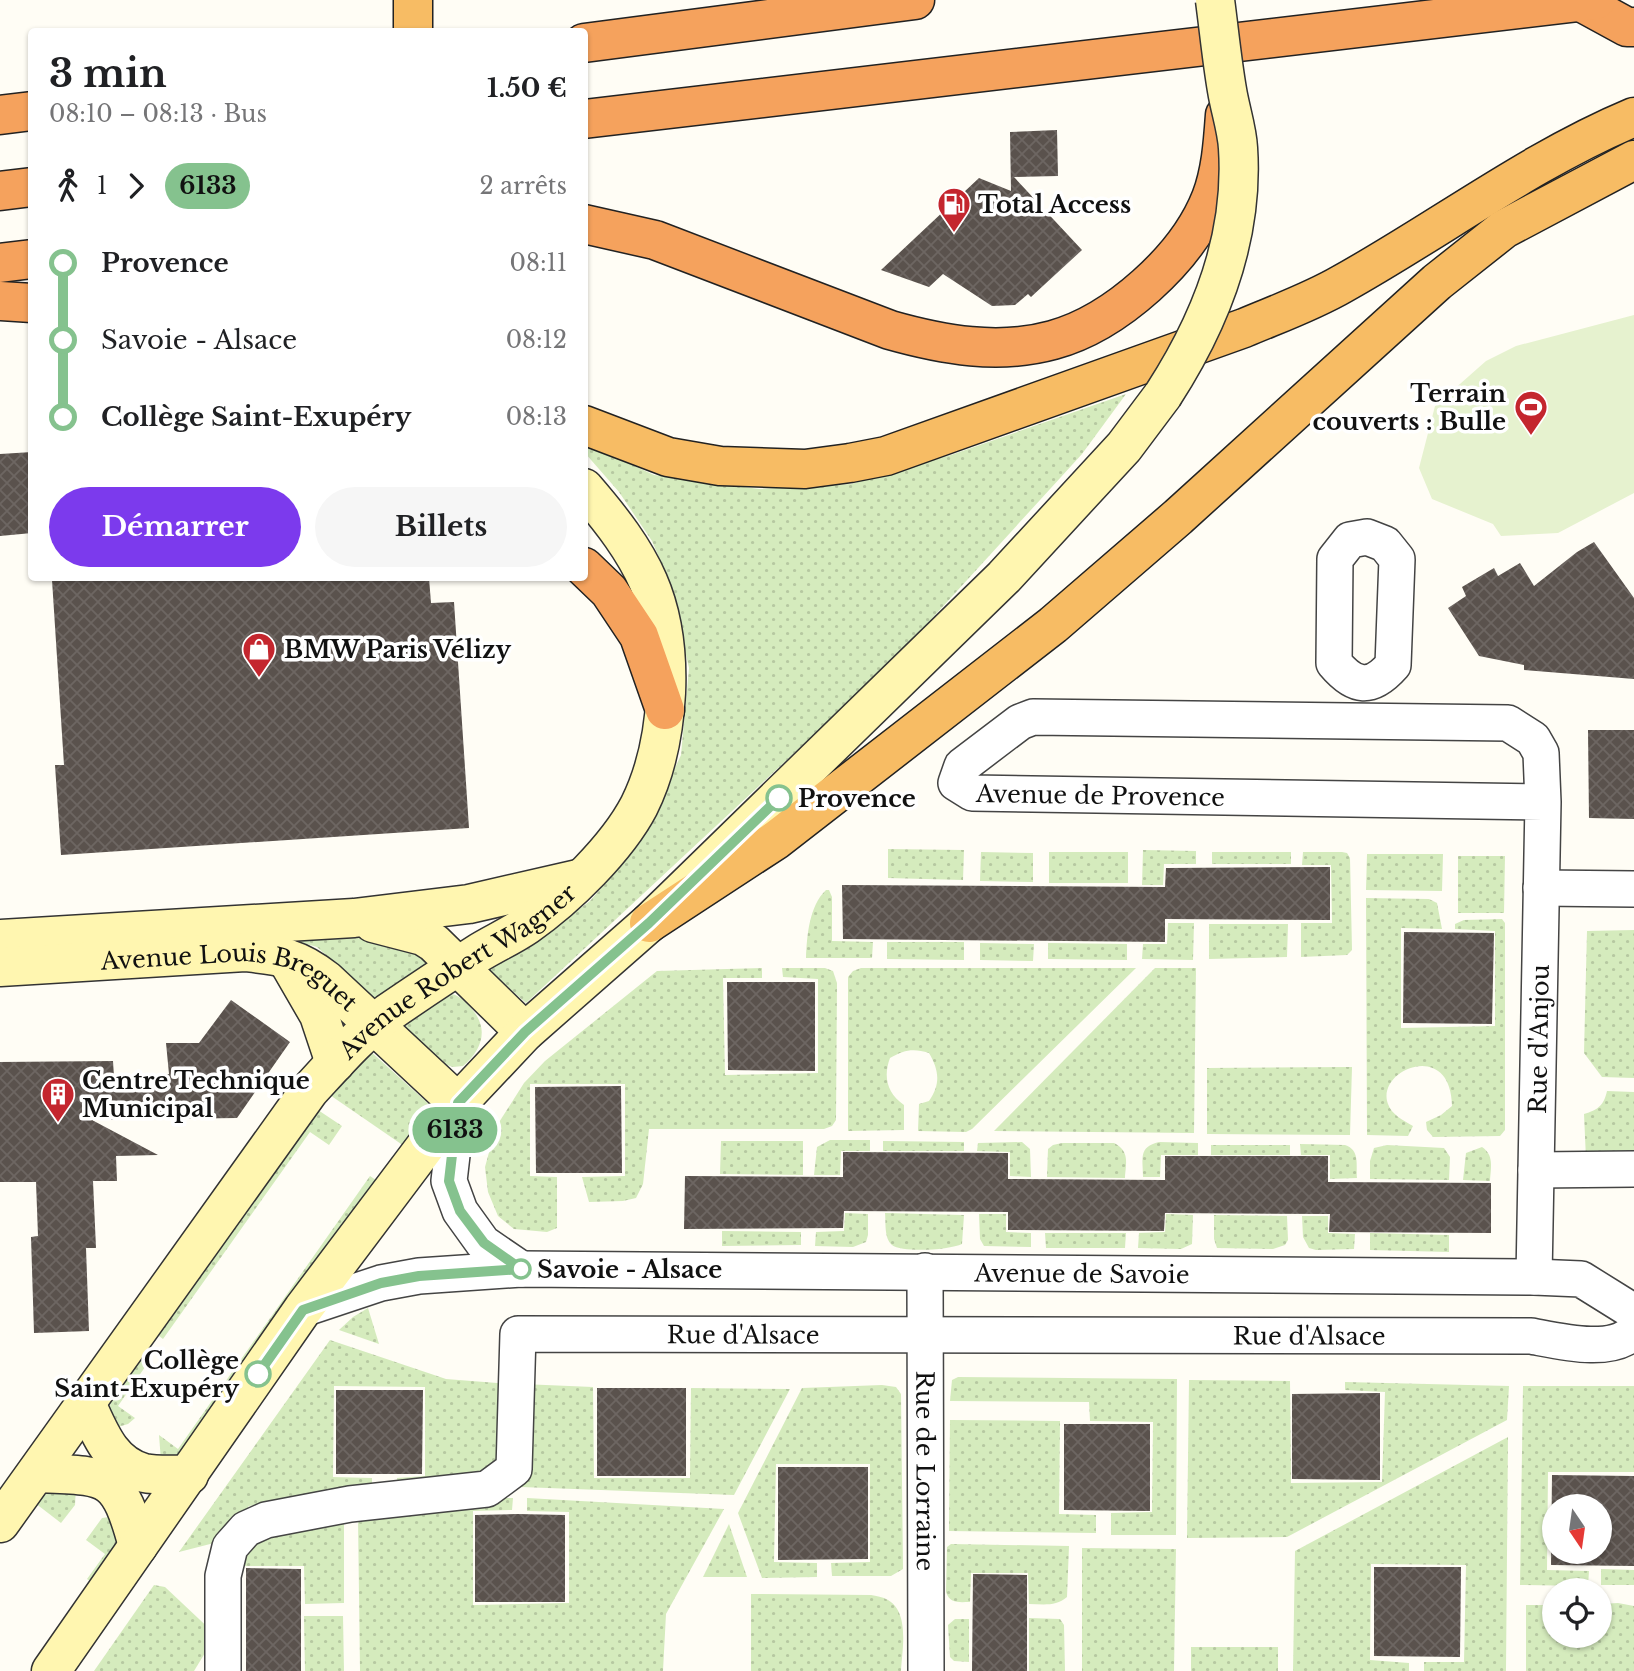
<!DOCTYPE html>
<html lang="fr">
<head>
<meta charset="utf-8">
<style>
  :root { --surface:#fff; --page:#f6f6f6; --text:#202124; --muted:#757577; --accent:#7c3aed }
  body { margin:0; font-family:"Libre Baskerville",serif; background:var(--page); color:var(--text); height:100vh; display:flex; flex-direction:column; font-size:26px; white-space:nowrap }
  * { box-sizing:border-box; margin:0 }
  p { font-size:23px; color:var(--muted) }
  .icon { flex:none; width:38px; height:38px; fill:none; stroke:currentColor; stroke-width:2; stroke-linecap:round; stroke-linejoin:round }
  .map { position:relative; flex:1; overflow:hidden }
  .panel { position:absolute; left:28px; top:28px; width:560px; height:553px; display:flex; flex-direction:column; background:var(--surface); border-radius:7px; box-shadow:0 2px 5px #0004 }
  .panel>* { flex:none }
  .badge { padding:0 14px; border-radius:23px; font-size:24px; line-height:46px }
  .needle { width:46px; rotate:167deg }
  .buttons { position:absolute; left:1542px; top:1494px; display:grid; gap:14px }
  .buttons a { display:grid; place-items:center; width:70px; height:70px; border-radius:50%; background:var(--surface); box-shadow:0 2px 5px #0004; font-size:35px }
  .map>.badge { position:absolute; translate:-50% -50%; box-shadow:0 0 0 4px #fff }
  .legs { display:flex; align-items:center; gap:10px; height:77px; padding:0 21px; font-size:23px }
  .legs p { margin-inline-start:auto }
  .overview { display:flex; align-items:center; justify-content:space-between; height:119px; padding:0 21px }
  h1 { font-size:38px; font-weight:800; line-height:52px }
  .cta { display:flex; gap:14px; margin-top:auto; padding:14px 21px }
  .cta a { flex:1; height:80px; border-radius:42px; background:var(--accent); color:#fff; font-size:28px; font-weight:800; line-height:80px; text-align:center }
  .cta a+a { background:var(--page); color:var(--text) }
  ul { padding:0 21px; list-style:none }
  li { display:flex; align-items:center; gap:24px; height:77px; font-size:26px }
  li i { display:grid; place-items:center; width:10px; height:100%; margin:0 9px; background:currentColor }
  li i::after { content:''; width:18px; height:18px; margin:-9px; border:5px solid; border-radius:50%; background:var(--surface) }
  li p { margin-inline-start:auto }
  li:first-child i { background:linear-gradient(#0000 50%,currentColor 0) }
  li:last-child i { background:linear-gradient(currentColor 50%,#0000 0) }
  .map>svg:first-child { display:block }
  .grass { fill:url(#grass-dots) }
  .pitch { fill:#e6f2cf }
  .building { fill:url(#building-cross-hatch); fill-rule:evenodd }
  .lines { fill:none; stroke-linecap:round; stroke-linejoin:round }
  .minor-casing { stroke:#444; stroke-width:38 }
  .secondary-casing { stroke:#333; stroke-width:41 }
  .trunk-casing { stroke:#222; stroke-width:41 }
  .motorway-casing { stroke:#222; stroke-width:41 }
  .minor { stroke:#fff; stroke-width:35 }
  .secondary { stroke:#fff6b0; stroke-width:38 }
  .trunk { stroke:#f7bc64; stroke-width:38 }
  .motorway { stroke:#f5a25d; stroke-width:38 }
  .secondary-bridge-casing { stroke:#333; stroke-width:41; stroke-linecap:butt }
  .secondary-bridge { stroke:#fff6b0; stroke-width:38 }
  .line-1-casing { stroke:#fff; stroke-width:16 }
  .line-1 { stroke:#85c28e; stroke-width:10 }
  .stop-1-dot { fill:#fff; stroke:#85c28e; stroke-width:3.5 }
  .labels { text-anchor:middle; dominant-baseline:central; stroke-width:7; stroke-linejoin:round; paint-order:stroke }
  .poi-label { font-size:24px; font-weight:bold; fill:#111; stroke:#fff; text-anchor:start }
  .street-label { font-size:24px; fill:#111; stroke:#fff }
  .stop-label { font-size:24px; font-weight:bold; fill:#111; stroke:#fff; text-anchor:start }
</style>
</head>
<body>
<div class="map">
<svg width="1634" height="1671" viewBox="0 0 1634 1671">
  <defs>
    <pattern id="grass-dots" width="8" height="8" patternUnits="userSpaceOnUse" patternTransform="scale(1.75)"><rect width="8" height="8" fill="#d5ebbd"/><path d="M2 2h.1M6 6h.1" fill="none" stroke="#b6c8a1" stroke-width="1.8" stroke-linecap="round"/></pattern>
    <pattern id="building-cross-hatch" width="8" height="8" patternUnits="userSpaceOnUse" patternTransform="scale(1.75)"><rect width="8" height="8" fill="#5a524d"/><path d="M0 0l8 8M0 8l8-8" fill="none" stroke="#6d6662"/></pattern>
  </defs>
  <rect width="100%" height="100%" fill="#fffdf5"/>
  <g class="grass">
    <polygon points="1126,394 1082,454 894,660 526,1003 487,969 532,944 590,901 640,843 681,755 689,668 669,581 652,541 619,492 585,453 585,449 589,445 654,475 759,489 851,484 951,455"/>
    <polygon points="888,849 964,850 963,880 888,878"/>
    <polygon points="1143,850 1196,851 1196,864 1164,864 1163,885 1142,885"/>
    <polygon points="981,852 1033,853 1033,882 980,881"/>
    <rect x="1049" y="852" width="79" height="31"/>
    <rect x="1212" y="852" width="79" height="12"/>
    <polygon points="1303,852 1342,852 1347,853 1350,858 1352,950 1347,955 1301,957 1301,923 1332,923 1331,865 1302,865"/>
    <polygon points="1367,854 1443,854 1442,891 1366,890"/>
    <polygon points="1458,856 1505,856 1504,913 1458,913"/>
    <path d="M826 890H829L832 897V941L873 942 872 958H806C807 936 809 906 826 890Z"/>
    <path d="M1366 898 1429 899 1437 903 1442 929 1401 928V1028L1495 1026V931L1455 929V924L1464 920 1502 919 1505 923V1130L1500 1136 1433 1137 1427 1130 1426 1122 1441 1115 1452 1106C1451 1038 1375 1070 1388 1104 1391 1114 1404 1121 1413 1126L1408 1136 1367 1135Z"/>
    <polygon points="1168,923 1194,923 1193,960 1142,959 1143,944 1167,944"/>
    <polygon points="1209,924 1288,924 1287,957 1209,959"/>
    <polygon points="1634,930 1634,1078 1602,1077 1584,1053 1587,931"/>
    <polygon points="362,935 435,960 377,1001 317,947 286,938"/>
    <polygon points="887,942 964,942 964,960 887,959"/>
    <polygon points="980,943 1034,944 1033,961 980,960"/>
    <polygon points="1048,943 1127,944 1127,960 1048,959"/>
    <polygon points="762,968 762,978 723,978 725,1075 818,1073 818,979 783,977 782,968 825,968 833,971 837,983 836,1120 832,1126 824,1129 649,1129 643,1184 636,1198 623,1201 589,1202 582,1177 625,1176 625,1084 530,1084 530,1176 557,1177 557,1228 547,1232 514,1229 498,1216 488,1192 485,1167 496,1127 524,1083 545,1061 657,971"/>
    <path d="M861 968H1136L972 1129 966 1132 918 1131 919 1104 929 1101C941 1084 939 1070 929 1053 913 1048 904 1050 890 1058 883 1077 887 1093 904 1105V1130L848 1131V977L853 971Z"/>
    <polygon points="1155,968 1196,968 1194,1133 994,1131"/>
    <path d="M443 993C456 993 462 998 471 1008 489 1028 483 1049 463 1066L453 1067 435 1061 410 1034 406 1027 407 1017Z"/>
    <polygon points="369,1050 431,1106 404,1146 327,1093"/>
    <polygon points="1352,1067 1350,1135 1207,1134 1207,1068"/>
    <path d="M1607 1091 1634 1092V1159H1586L1584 1114C1598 1110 1604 1105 1607 1091Z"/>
    <polygon points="315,1108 342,1126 329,1145 310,1132 163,1339 155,1333"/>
    <polygon points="830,1140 870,1140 870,1151 841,1151 840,1175 814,1175 817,1147"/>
    <polygon points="721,1141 803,1141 803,1175 720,1174"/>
    <polygon points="883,1141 964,1142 964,1151 883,1151"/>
    <polygon points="1022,1142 1030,1149 1031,1177 1010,1176 1010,1152 977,1151 978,1143"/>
    <path d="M1159 1142 1198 1143V1155H1161L1160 1177H1143C1143 1158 1138 1147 1159 1142Z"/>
    <path d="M1062 1143H1114C1130 1151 1126 1163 1125 1178L1047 1177 1048 1149 1053 1145Z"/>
    <path d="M1300 1144 1345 1145C1360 1150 1356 1164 1357 1178L1330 1179V1155H1301Z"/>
    <rect x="1211" y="1145" width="79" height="10"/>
    <polygon points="1387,1145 1444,1148 1450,1157 1449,1180 1370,1179 1370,1161 1374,1148"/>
    <path d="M1482 1147C1494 1155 1491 1167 1490 1181L1463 1180 1466 1153Z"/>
    <polygon points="370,1176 379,1182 185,1454 161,1461 159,1435 178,1449"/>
    <polygon points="845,1213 868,1214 868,1235 866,1242 853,1247 815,1246 816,1232 844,1231"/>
    <path d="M885 1213 964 1215 962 1244C950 1250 902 1253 892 1245 884 1238 886 1223 885 1213Z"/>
    <polygon points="979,1214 1006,1214 1006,1232 1031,1233 1031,1247 984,1246 980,1239"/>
    <polygon points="1166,1214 1193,1215 1192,1244 1181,1249 1138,1248 1139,1233 1165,1232"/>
    <polygon points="1214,1215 1287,1216 1288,1240 1285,1245 1273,1249 1217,1248 1214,1239"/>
    <polygon points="1302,1216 1328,1216 1328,1233 1355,1234 1354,1249 1316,1250 1309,1248 1303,1237"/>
    <polygon points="722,1231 801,1232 801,1245 722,1246"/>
    <polygon points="1045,1233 1126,1233 1125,1248 1046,1248"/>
    <polygon points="1370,1233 1449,1235 1449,1252 1370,1250"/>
    <polygon points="368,1308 379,1344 339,1330 353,1317"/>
    <polygon points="330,1340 446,1379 510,1384 498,1471 397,1486 397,1478 425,1476 425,1387 334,1386 333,1477 372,1478 372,1487 249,1506 218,1542 179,1552"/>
    <polygon points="143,1351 152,1357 118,1406 135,1418 128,1424 111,1429 109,1414 111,1399"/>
    <polygon points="958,1377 1177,1379 1176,1535 1111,1535 1111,1513 1152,1512 1153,1422 1090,1421 1089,1402 950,1401 952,1380"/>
    <polygon points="1189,1380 1290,1381 1291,1483 1382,1482 1385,1392 1345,1390 1345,1382 1509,1386 1507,1420 1287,1537 1187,1538"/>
    <polygon points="522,1384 593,1387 594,1478 690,1478 691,1388 790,1389 734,1495 521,1487"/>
    <polygon points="882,1385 896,1387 901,1394 903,1569 891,1576 832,1576 831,1563 870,1562 870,1464 776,1464 774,1562 817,1563 817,1577 762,1578 738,1513 802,1388"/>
    <polygon points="1523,1386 1634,1386 1634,1472 1548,1472 1547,1570 1589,1571 1588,1586 1520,1585"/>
    <polygon points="950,1420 1060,1421 1059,1514 1096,1515 1096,1533 949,1531"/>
    <polygon points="1508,1437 1506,1671 1424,1671 1424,1662 1464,1662 1466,1565 1371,1564 1370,1660 1409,1663 1409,1671 1293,1671 1295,1551"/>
    <polygon points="76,1487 75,1505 61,1523 35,1503 50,1491"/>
    <polygon points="488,1498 513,1498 512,1510 473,1511 473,1605 569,1603 569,1512 527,1511 527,1498 724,1509 666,1614 663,1671 360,1671 358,1518"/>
    <polygon points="117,1516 120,1539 95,1585 87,1579 105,1554 86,1540 102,1518"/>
    <polygon points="344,1517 344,1603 305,1604 304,1566 242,1566 242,1599 229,1599 244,1542"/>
    <polygon points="729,1524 747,1577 703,1577"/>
    <path d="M951 1544 1069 1546 1067 1597C1056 1607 1042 1604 1029 1604L1028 1573H971L970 1602C959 1602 950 1604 946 1592L947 1547Z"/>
    <polygon points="1082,1548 1176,1549 1174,1671 1082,1671"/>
    <polygon points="1601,1569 1634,1570 1634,1585 1601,1585"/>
    <polygon points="154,1585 165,1587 216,1635 194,1671 94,1671"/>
    <path d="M751 1594 871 1595C876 1596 883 1597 888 1600 910 1613 902 1650 901 1671H751Z"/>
    <polygon points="1618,1603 1634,1606 1634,1671 1526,1671 1526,1605 1554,1605 1554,1636 1600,1636 1600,1604"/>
    <polygon points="343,1616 344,1671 305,1671 304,1616"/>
    <polygon points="1029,1618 1060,1619 1064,1625 1065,1671 1029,1671"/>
    <polygon points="955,1619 969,1619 969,1662 954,1661 950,1657 948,1625"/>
    <rect x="1191" y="1647" width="87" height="24"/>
  </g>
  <polygon class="pitch" points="1634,315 1634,493 1558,533 1501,536 1493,524 1432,499 1419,468 1435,406 1486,361 1516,346"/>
  <g class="building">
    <polygon points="1057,130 1058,176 1014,177 1082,250 1031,297 1028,294 1015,305 992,306 943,274 929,287 881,270 979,178 1011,191 1010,132"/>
    <polygon points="32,452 32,533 0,536 0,454"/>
    <polygon points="1594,542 1634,598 1634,679 1524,670 1524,665 1479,656 1448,608 1466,596 1462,587 1494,568 1498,576 1520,563 1534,586 1577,552"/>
    <polygon points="78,578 429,578 431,603 454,602 469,828 61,855 55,765 64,765 52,580"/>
    <polygon points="1588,730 1634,730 1634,819 1589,818"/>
    <polygon points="1330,867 1330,920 1165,919 1165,942 843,939 842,885 1165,887 1166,868"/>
    <polygon points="1404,932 1494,933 1492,1024 1403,1023"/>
    <polygon points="727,982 815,982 815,1071 728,1070"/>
    <polygon points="231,1000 290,1042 237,1118 92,1120 158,1155 116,1156 117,1181 93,1181 96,1248 86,1248 89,1331 34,1333 31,1237 38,1236 36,1182 0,1182 0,1062 113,1061 114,1077 169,1074 166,1043 199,1043"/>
    <polygon points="621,1086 622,1173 536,1173 535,1087"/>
    <polygon points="843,1152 1008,1153 1008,1179 1165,1180 1165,1156 1328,1156 1328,1182 1491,1183 1491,1233 1329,1232 1330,1214 1165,1213 1164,1231 1008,1230 1008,1212 844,1211 843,1228 684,1229 685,1176 843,1177"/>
    <rect x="597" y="1388" width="89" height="88"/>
    <polygon points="336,1390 423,1390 422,1474 336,1474"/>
    <polygon points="1380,1393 1380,1480 1292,1479 1292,1394"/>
    <polygon points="1064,1424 1150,1424 1150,1511 1064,1510"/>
    <polygon points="778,1467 868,1467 868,1559 778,1560"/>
    <path d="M1552 1475 1634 1476V1566L1551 1565ZM1554 1507H1600V1552H1554Z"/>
    <polygon points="517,1514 565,1515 565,1602 475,1602 475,1515"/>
    <polygon points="1374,1567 1461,1567 1460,1657 1374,1656"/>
    <polygon points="246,1568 301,1569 301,1671 246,1671"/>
    <polygon points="973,1574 1027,1575 1027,1671 972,1671"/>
  </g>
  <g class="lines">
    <defs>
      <g id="minor">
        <path d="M1367 537 1385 544 1397 559 1393 665C1371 690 1355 688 1334 663L1335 559 1350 540Z"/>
        <polyline points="1541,888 1634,889"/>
        <polyline points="458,1103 449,1181 460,1211 483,1243 521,1269"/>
        <polyline points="1536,1170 1634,1169"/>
        <path id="s1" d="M925 1271 926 1671"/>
        <path id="s2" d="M1534 1277 1543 802 1541 753 1533 739 1508 723 1033 717 1020 722 962 766 956 783 972 793 1543 802"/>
        <path id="s3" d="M303 1309 381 1283 419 1276 521 1269 1534 1277 1581 1279 1634 1312"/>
        <path id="s4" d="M223 1671V1576L230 1547 246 1529 266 1520 350 1504 487 1489 514 1469 518 1334 1531 1336C1558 1341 1613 1355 1634 1331"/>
      </g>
      <g id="secondary">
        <polyline points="373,923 423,936 434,943 525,1032"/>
        <polyline points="0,939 354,918 469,904 578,879"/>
        <polyline points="286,958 319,1015 335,1063"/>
        <path id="s5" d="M0 967 245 952C281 956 297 957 326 980L458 1103"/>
        <path d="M86 1403C99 1431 110 1464 144 1473 158 1476 175 1474 189 1475"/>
        <path d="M37 1473C109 1476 118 1472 138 1546"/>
        <path id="s6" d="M0 1523 309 1091C334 1064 359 1035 388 1013 417 993 447 973 477 954 493 944 511 936 527 925 566 898 617 848 639 806 656 772 664 731 666 693 670 602 642 555 584 488"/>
        <polyline points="51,1671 303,1309 458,1103 525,1032 649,923 1004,577 1124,447 1163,395"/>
      </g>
      <g id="trunk">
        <polyline points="413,32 413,0"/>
        <path d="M584 425 668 457 720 466 805 469 850 463 886 456 1244 328C1277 314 1311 302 1342 284 1439 230 1531 160 1634 117"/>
        <polyline points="649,923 776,840 1053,625 1178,517 1437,282 1504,229 1634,160"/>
      </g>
      <g id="motorway">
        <polyline points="1583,3 1627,27 1634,27"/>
        <polyline points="584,43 915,0"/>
        <polyline points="0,115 32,111"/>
        <polyline points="584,119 1596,0"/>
        <polyline points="0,191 32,187"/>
        <path d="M584 224 655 240 890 330C943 345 999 355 1053 340 1115 323 1187 259 1211 198 1221 172 1223 143 1225 115"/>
        <polyline points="0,263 32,259"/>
        <polyline points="0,301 32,303"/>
        <polyline points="584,567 609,591 639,636 665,710"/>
      </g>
    </defs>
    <use href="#minor" class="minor-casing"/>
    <use href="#secondary" class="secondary-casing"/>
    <use href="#trunk" class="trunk-casing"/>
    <use href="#motorway" class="motorway-casing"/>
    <use href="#minor" class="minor"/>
    <use href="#secondary" class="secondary"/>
    <use href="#trunk" class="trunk"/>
    <use href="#motorway" class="motorway"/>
    <defs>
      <path id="secondary-bridge" d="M1163 395C1211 321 1244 238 1238 148 1237 129 1230 109 1227 90 1222 61 1219 30 1215 0"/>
    </defs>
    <use href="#secondary-bridge" class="secondary-bridge-casing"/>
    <use href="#secondary-bridge" class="secondary-bridge"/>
  </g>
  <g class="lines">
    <defs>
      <polyline id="line-1" points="258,1374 303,1310 381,1283 419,1276 521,1269 484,1243 460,1211 449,1181 458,1103 525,1032 649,923 779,798"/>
    </defs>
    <use href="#line-1" class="line-1-casing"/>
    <use href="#line-1" class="line-1"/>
  </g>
  <defs>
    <symbol id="fuel-pin" viewBox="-11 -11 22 30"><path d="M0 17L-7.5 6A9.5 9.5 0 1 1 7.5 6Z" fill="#c4262e" stroke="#fff"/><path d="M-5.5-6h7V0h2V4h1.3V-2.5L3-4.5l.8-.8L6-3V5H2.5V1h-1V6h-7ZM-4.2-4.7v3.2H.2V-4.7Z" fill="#fff"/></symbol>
    <symbol id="stadium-pin" viewBox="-11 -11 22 30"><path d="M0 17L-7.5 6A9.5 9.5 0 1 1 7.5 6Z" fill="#c4262e" stroke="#fff"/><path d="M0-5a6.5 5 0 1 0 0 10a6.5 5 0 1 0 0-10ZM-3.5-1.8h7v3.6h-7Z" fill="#fff"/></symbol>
    <symbol id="shop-pin" viewBox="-11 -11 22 30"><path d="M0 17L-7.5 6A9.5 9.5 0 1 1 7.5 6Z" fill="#c4262e" stroke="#fff"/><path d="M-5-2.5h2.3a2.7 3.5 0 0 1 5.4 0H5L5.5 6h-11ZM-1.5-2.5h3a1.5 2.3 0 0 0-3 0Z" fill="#fff"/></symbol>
    <symbol id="building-pin" viewBox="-11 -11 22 30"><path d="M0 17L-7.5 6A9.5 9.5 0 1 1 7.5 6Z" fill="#c4262e" stroke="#fff"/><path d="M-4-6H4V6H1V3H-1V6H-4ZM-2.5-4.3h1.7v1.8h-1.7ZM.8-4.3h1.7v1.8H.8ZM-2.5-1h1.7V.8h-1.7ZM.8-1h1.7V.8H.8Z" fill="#fff"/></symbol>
  </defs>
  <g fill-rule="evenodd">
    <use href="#fuel-pin" x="935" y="185" width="38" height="52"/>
    <use href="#stadium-pin" x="1512" y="388" width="38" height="52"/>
    <use href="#shop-pin" x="240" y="630" width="38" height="52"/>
    <use href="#building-pin" x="39" y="1075" width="38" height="52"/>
  </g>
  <g class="stop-1-dot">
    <circle cx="779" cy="798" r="12"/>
    <circle cx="521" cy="1269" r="9"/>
    <circle cx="258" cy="1374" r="12"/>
  </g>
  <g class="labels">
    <g class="poi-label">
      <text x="978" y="204">Total Access</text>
      <text x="1506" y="393" text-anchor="end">Terrain<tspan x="1506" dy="28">couverts : Bulle</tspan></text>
      <text x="284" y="649">BMW Paris Vélizy</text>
      <text x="82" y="1080">Centre Technique<tspan x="82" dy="28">Municipal</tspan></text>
    </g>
    <g class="street-label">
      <text stroke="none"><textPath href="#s2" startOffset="1297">Avenue de Provence</textPath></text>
      <text stroke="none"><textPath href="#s6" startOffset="723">Avenue Robert Wagner</textPath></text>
      <text stroke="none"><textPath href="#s5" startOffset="236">Avenue Louis Breguet</textPath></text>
      <text stroke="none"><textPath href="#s2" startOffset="238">Rue d'Anjou</textPath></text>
      <text stroke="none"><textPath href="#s3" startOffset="784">Avenue de Savoie</textPath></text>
      <text stroke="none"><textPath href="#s4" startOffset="788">Rue d'Alsace</textPath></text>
      <text stroke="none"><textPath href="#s4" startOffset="1354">Rue d'Alsace</textPath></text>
      <text stroke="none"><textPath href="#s1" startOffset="200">Rue de Lorraine</textPath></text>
    </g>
    <g class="stop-label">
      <text x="798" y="798">Provence</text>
      <text x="537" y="1269">Savoie - Alsace</text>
      <text x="239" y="1360" text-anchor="end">Collège<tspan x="239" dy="28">Saint-Exupéry</tspan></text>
    </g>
  </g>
</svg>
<div class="buttons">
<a><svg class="needle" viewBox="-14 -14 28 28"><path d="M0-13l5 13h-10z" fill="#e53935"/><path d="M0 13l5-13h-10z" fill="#757577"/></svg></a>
<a><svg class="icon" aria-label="locate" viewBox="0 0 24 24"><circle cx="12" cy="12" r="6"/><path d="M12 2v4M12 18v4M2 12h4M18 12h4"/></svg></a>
</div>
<b class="badge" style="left:455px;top:1130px;background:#85c28e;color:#111">6133</b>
<section class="panel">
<div class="overview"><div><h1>3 min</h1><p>08:10 – 08:13 · Bus</p></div><b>1.50 €</b></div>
<div class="legs"><svg class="icon" aria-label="walk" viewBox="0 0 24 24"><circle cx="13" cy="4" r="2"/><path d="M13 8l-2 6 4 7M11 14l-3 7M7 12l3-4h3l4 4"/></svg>1<svg class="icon" aria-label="forward" viewBox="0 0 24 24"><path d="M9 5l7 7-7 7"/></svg><b class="badge" style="background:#85c28e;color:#111">6133</b><p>2 arrêts</p></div>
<ul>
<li><i style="color:#85c28e"></i><b>Provence</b><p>08:11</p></li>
<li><i style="color:#85c28e"></i><span>Savoie - Alsace</span><p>08:12</p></li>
<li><i style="color:#85c28e"></i><b>Collège Saint-Exupéry</b><p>08:13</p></li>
</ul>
<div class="cta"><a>Démarrer</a><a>Billets</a></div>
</section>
</div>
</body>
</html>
